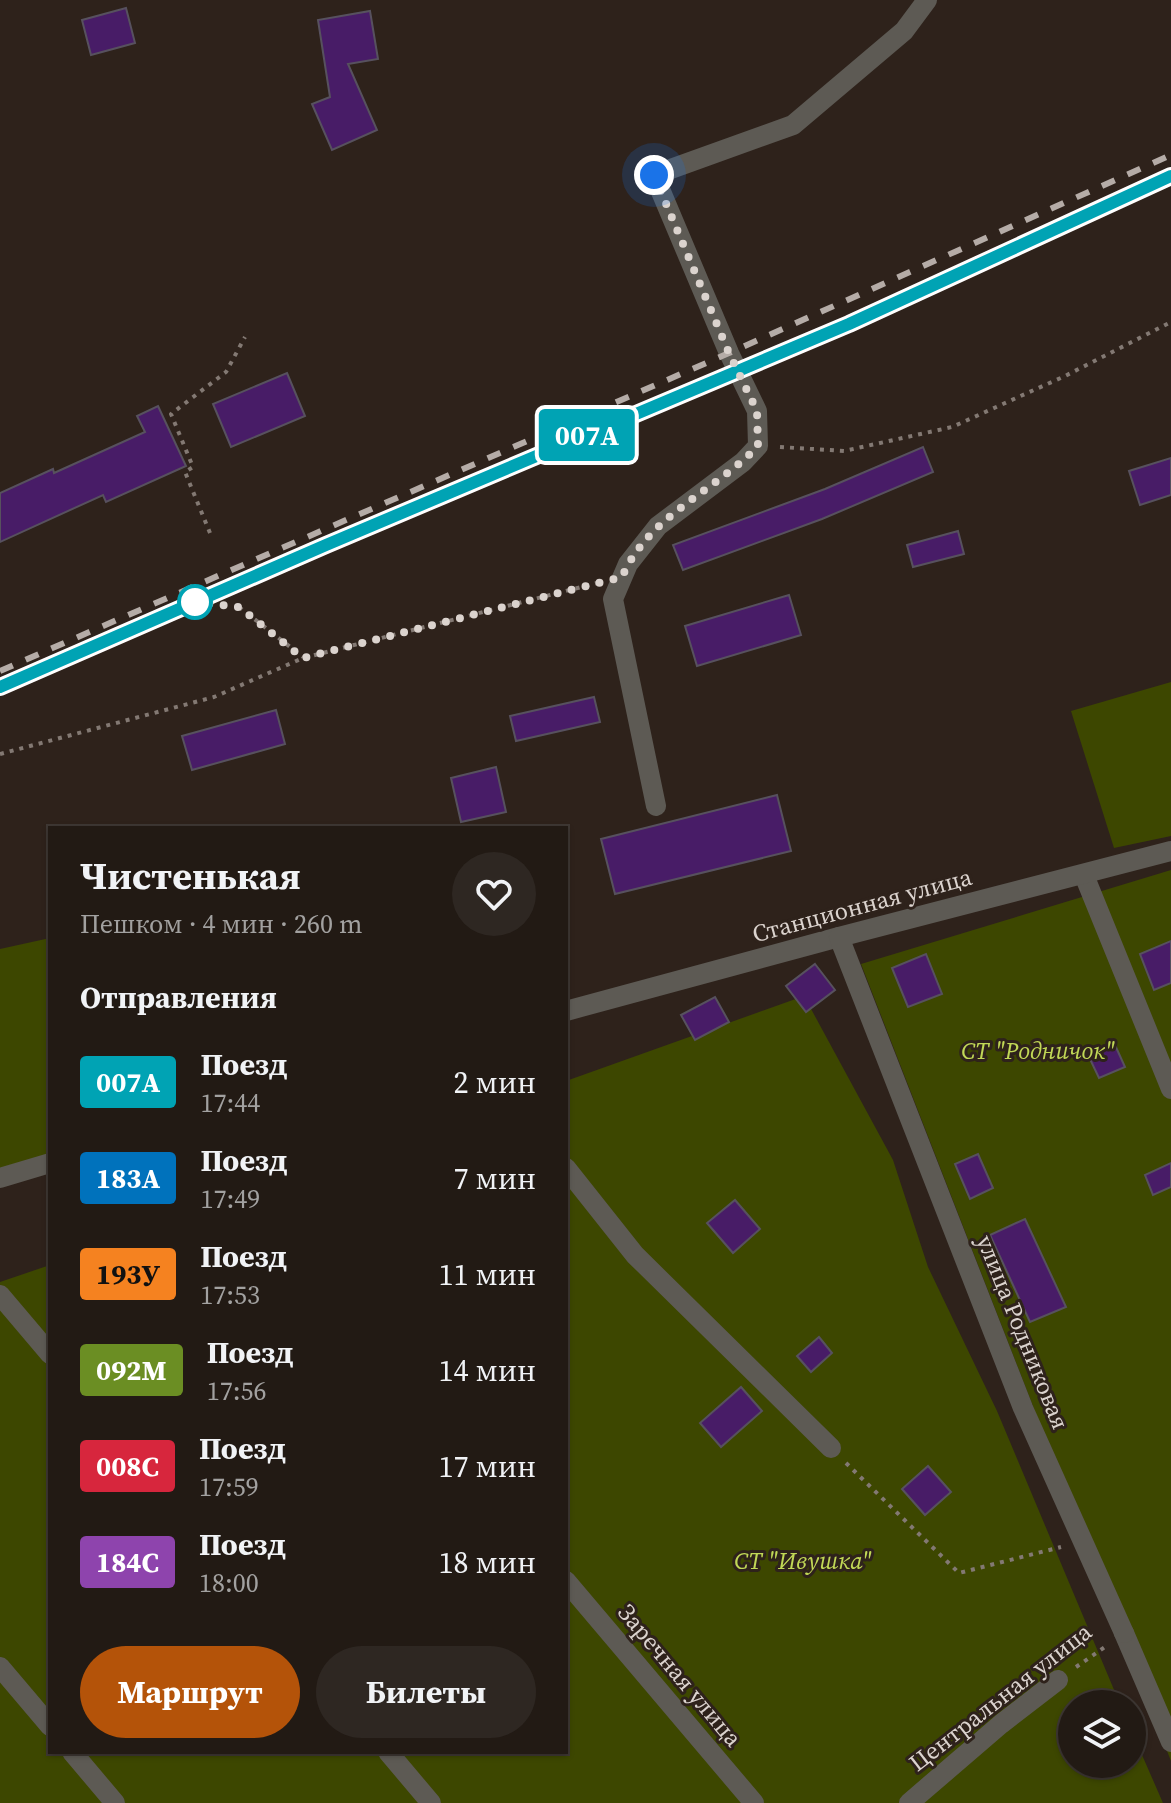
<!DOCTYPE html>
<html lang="ru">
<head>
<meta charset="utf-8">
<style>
  :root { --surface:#221a14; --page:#2e2722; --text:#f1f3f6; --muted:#a2a1a0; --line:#3f3834; --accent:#b45309 }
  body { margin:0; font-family:"Source Serif 4",serif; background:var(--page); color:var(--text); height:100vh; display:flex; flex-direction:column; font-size:30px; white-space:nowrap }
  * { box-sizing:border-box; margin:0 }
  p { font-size:26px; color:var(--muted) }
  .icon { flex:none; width:44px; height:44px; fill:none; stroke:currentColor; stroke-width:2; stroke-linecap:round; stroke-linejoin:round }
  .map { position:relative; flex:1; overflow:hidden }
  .details { position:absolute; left:48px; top:826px; width:520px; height:928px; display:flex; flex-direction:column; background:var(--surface); border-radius:0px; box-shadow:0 2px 6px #0004,0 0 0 2px var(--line) }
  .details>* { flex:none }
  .badge { padding:0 16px; border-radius:6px; font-size:28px; line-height:52px }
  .tools { position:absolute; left:1058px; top:1690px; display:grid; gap:16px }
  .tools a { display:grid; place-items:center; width:88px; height:88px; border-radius:50%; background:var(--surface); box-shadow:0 2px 6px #0004,0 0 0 2px var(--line); font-size:40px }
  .you { position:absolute; width:40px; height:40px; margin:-20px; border:6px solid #fff; border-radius:50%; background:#1a73e8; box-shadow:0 0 0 12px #1a73e833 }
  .map>.badge { position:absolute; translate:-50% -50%; box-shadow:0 0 0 4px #fff }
  h2 { padding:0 32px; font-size:30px; line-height:72px }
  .round { display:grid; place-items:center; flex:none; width:84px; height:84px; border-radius:42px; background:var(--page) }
  .head { display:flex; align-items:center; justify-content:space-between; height:136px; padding:0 32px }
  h1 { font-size:38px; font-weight:700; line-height:60px }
  .primary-button { display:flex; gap:16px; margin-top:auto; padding:16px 32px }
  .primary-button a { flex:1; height:92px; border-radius:48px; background:var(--accent); color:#fff; font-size:32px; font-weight:700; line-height:92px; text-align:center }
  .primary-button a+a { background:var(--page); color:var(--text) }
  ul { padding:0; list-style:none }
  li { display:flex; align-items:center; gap:24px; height:96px; padding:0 32px }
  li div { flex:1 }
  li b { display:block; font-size:30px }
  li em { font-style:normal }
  li .badge { min-width:88px; font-weight:700; text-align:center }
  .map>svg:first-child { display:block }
  .green { fill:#3d4700 }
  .building { fill:#481c67; stroke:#57515e; stroke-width:2 }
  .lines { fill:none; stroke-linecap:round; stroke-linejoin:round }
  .path { stroke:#837973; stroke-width:4; stroke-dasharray:4 6; stroke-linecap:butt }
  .minor { stroke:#5d5a54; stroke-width:20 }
  .tertiary { stroke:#5d5a54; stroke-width:20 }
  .rail { stroke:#b5aca7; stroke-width:6; stroke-dasharray:14 14; stroke-linecap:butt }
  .line-casing { stroke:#fff; stroke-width:18 }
  .line { stroke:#00a3b4; stroke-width:12 }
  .walk { stroke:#dbd3ce; stroke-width:8; stroke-dasharray:0 14.4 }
  .stop-dot { fill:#fff; stroke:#00a3b4; stroke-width:4 }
  .labels { text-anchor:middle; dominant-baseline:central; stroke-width:6; stroke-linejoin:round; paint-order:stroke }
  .street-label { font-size:24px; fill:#dbd3ce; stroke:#2e221b }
  .park-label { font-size:24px; font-style:italic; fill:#c1d856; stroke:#2e221b }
</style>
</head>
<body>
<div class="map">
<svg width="1171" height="1803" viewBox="0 0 1171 1803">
  <rect width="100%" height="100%" fill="#2e221b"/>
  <g class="green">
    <polygon points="1171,682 1171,836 1114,848 1071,711"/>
    <polygon points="1171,870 1171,1761 861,964"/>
    <polygon points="50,938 50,1155 0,1170 0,949"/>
    <polygon points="804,996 893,1160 928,1267 997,1411 1120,1704 1072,1704 1072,1764 1132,1764 1132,1732 1163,1803 0,1803 0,1282 50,1265 50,1752 566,1752 566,1081"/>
  </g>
  <g class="building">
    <polygon points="126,8 135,43 91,55 82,20"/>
    <polygon points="370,11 378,59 348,64 377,130 332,150 312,104 330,97 318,20"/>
    <polygon points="287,373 305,416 231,447 213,404"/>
    <polygon points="158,406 186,466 106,502 103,495 0,542 0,493 53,469 54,473 145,432 137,416"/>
    <polygon points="923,447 933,472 822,519 683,570 673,545 825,489"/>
    <polygon points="1171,458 1171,495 1140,505 1129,471"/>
    <polygon points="958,531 964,554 913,567 907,545"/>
    <polygon points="789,595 801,635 697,666 685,626"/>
    <polygon points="594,697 600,722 516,741 510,716"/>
    <polygon points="276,710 285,744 192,770 182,736"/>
    <polygon points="496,767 506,812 461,822 451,778"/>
    <polygon points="777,795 791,851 615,894 601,839"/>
    <polygon points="1171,941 1171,983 1154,990 1140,954"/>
    <polygon points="926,954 942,994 908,1007 892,968"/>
    <polygon points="815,964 835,990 806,1012 786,986"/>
    <polygon points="715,997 729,1022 695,1040 681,1015"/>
    <polygon points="1115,1045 1125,1067 1099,1078 1089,1057"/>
    <polygon points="978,1154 993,1188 970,1199 955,1164"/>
    <polygon points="1171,1163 1171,1187 1153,1195 1145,1175"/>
    <polygon points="735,1200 760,1229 733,1253 707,1223"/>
    <polygon points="1025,1219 1066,1307 1030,1322 990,1235"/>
    <polygon points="819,1337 832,1353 811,1372 797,1356"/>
    <polygon points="741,1387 762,1411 721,1447 700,1423"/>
    <polygon points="928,1466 951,1492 925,1515 902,1489"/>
  </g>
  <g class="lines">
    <g class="path">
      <polyline points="780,447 844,451 952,427 1065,376 1171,322"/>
      <polyline points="210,533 185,472 193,467 171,414 226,372 245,337"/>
      <polyline points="239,607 303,657"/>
      <polyline points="0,754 214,697 303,658 597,583"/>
      <polyline points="846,1463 959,1573 1061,1547"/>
      <polyline points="1076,1667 1105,1647"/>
    </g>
    <g class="minor">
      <polyline points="656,806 613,599 628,564 658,526 743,462 758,446 757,411 729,353 654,175 793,125 904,31 927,0"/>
      <polyline points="1084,875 1171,1089"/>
      <polyline points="566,1011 839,937"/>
      <polyline points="566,1168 635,1255 831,1448"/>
      <polyline points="0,1178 50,1163"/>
      <polyline points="0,1295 50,1354"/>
      <polyline points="566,1581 754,1803"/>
      <polyline points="1124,1633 1171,1742"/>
      <polyline points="0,1667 50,1726"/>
      <polyline points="72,1752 115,1803"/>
      <polyline points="388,1752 431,1803"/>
    </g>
    <g class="tertiary">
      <polyline points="1124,1633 1023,1408 839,937 1171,851"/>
      <polyline points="909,1803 1001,1724 1058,1680"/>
    </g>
    <g class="rail">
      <polyline points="0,671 729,353 1171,155"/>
      <polyline points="0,688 326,545 849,324 1171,175"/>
    </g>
  </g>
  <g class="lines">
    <defs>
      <polyline id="line" points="0,687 326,545 849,324 1171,176"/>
    </defs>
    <use href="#line" class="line-casing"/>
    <use href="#line" class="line"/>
    <path class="walk" d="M195 602 239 607 303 658 622 577C649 515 714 492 758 446L757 411 729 353 654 175"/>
  </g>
  <circle class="stop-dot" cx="195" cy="602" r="16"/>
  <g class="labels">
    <g class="street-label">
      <text transform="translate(862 905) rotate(-15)">Станционная улица</text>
      <text transform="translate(1023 1332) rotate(68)">улица Родниковая</text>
      <text transform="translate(680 1675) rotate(50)">Заречная улица</text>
      <text transform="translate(1000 1697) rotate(-38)">Центральная улица</text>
    </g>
    <g class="park-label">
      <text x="1038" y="1050">СТ "Родничок"</text>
      <text x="803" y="1560">СТ "Ивушка"</text>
    </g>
  </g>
</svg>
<div class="tools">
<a><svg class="icon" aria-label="layers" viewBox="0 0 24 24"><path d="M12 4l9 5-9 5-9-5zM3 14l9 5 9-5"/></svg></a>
</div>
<div class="you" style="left:654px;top:175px"></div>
<b class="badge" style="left:587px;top:435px;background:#00a3b4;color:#fff">007А</b>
<section class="details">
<div class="head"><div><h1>Чистенькая</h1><p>Пешком · 4 мин · 260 m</p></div><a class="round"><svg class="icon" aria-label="heart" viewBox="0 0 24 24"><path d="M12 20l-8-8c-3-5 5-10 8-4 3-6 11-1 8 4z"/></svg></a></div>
<h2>Отправления</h2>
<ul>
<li><span class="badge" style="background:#00a3b4;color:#fff">007А</span><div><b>Поезд</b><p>17:44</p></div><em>2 мин</em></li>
<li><span class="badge" style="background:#0072bc;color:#fff">183А</span><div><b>Поезд</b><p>17:49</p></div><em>7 мин</em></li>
<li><span class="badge" style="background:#f58220;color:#111">193У</span><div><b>Поезд</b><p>17:53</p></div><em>11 мин</em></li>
<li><span class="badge" style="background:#6b8e23;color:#fff">092М</span><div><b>Поезд</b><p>17:56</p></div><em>14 мин</em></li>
<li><span class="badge" style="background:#d7263d;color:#fff">008С</span><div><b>Поезд</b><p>17:59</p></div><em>17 мин</em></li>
<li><span class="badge" style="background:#8e44ad;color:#fff">184С</span><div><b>Поезд</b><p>18:00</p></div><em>18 мин</em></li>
</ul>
<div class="primary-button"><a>Маршрут</a><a>Билеты</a></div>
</section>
</div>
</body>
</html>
